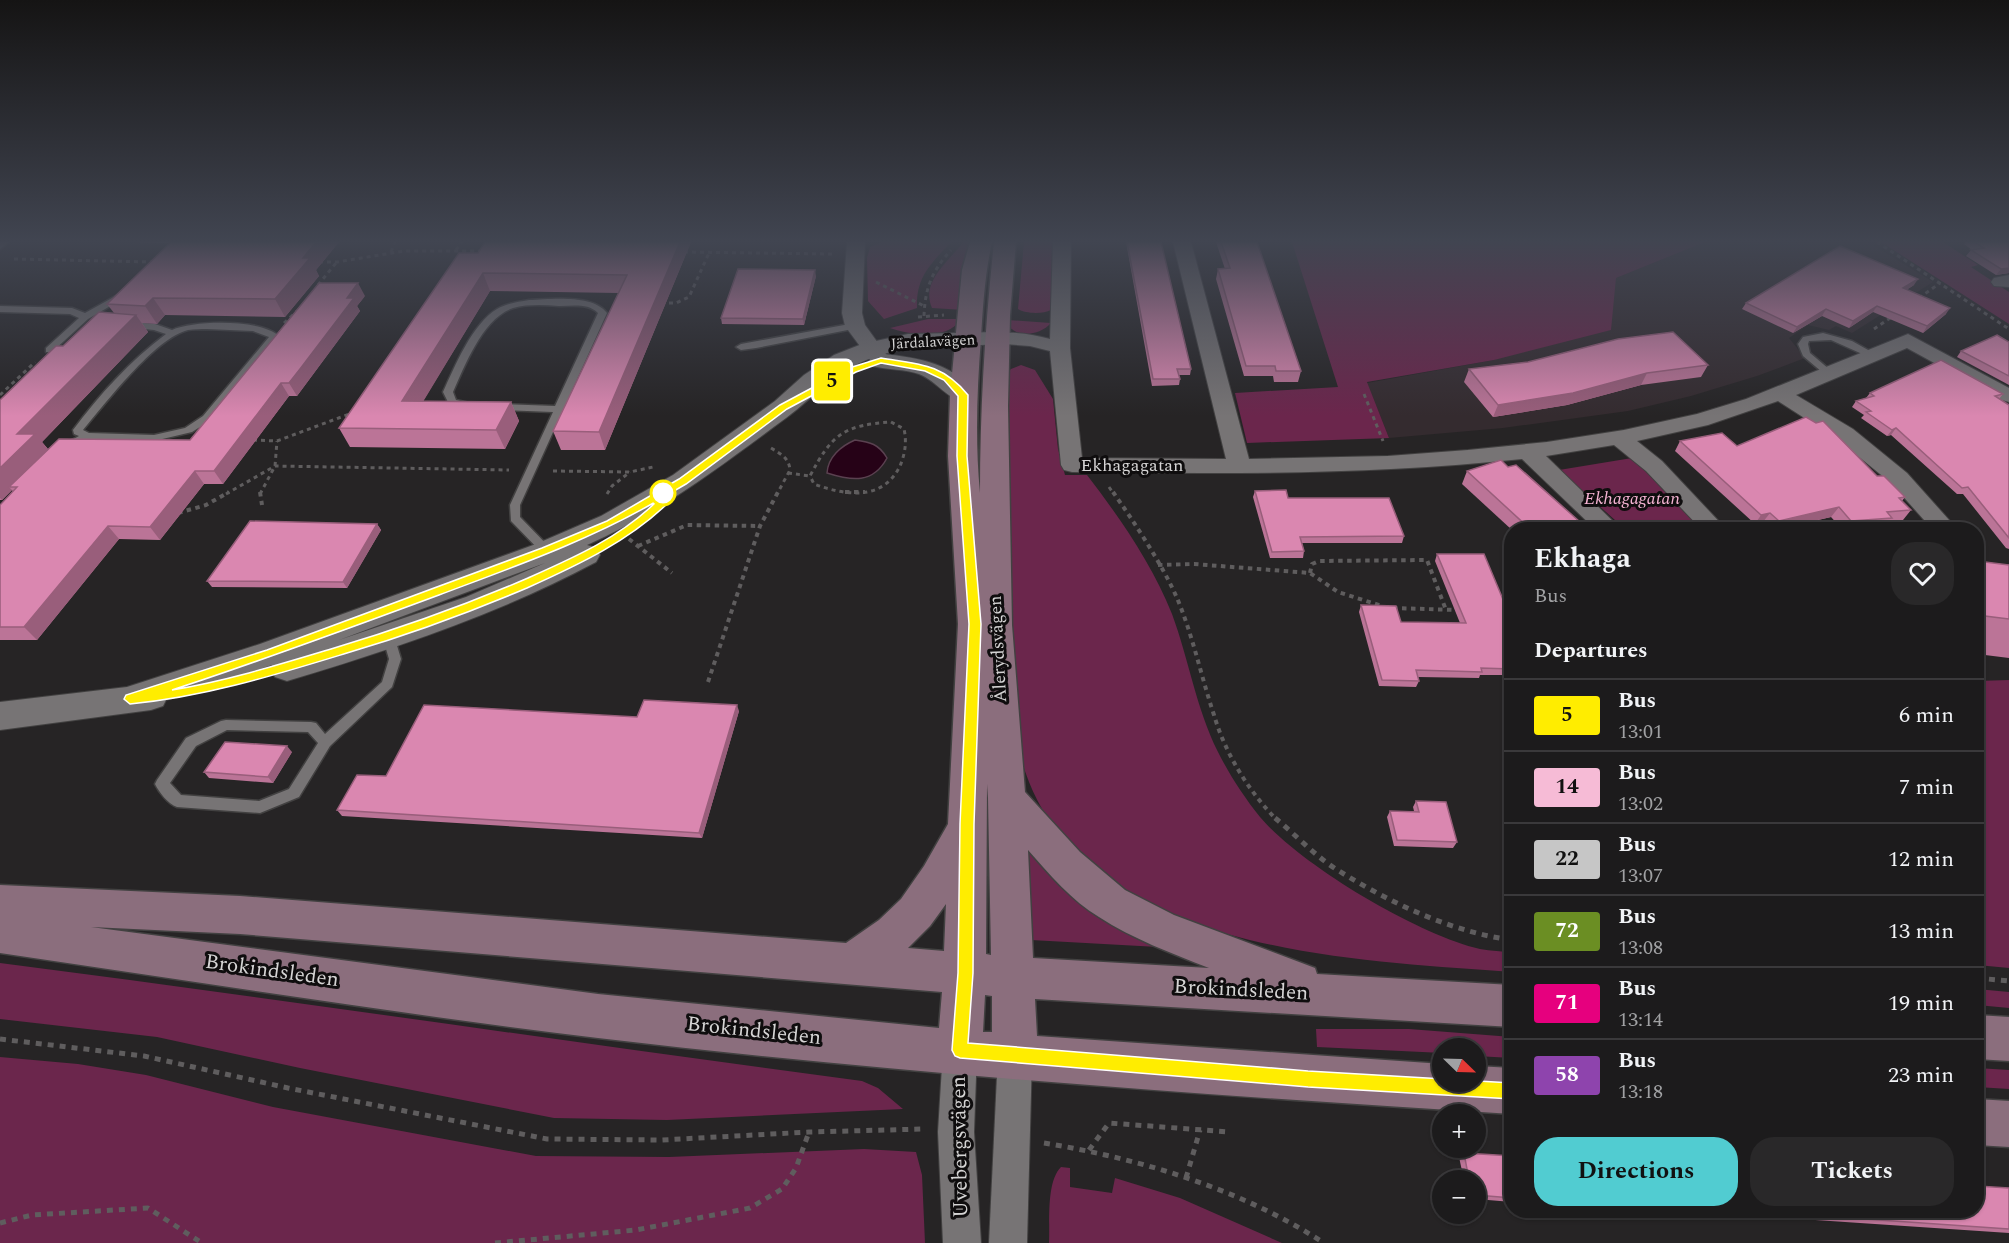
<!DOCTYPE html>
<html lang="en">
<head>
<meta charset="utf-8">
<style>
  :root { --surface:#1c1b1c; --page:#292829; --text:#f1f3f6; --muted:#a0a1a3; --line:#3a393b; --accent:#51ccd1 }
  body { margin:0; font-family:Spectral,serif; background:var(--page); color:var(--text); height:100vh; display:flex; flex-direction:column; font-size:22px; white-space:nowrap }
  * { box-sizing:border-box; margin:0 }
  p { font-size:20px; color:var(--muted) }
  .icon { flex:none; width:33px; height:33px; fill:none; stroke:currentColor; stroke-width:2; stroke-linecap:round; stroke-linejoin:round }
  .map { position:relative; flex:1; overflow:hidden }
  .side { position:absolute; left:1504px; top:522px; width:480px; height:696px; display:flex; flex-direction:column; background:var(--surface); border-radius:24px; box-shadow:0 2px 4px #0004,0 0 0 2px var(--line) }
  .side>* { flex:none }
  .badge { padding:0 12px; border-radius:4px; font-size:21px; line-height:39px }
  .needle { width:39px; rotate:113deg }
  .tools { position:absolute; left:1432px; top:1038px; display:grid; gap:12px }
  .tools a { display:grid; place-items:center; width:54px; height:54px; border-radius:50%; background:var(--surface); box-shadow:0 2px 4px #0004,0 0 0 2px var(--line); font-size:30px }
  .map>.badge { position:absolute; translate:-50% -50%; box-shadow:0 0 0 3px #fff }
  h2 { padding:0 30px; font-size:22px; line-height:54px }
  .round { display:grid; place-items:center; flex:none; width:63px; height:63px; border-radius:24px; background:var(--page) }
  .headline { display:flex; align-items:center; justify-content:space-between; height:102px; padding:0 30px }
  h1 { font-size:28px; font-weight:700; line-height:45px }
  .cta { display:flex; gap:12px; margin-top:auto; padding:12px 30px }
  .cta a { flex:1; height:69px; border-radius:24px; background:var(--accent); color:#111; font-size:24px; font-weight:700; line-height:69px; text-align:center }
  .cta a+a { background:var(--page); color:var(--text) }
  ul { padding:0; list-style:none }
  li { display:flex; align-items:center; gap:18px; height:72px; padding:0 30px; border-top:2px solid var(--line) }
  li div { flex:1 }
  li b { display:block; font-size:22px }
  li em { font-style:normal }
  li .badge { min-width:66px; font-weight:700; text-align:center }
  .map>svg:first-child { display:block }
  .built { fill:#342b2f }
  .green { fill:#6b264c }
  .water { fill:#260217; stroke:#5a4150; stroke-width:1.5 }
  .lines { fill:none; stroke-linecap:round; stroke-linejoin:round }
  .service-casing { stroke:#424141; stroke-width:3 }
  .minor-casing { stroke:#424141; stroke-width:2 }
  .tertiary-casing { stroke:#424141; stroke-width:2 }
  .secondary-casing { stroke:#424141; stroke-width:3 }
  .path-far2 { stroke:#5f5d5e; stroke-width:3; stroke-dasharray:4 4; stroke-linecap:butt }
  .path-far1 { stroke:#5f5d5e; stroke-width:4; stroke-dasharray:4.5 4.5; stroke-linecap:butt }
  .path { stroke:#5f5d5e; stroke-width:5; stroke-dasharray:6 6; stroke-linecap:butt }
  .service { fill:#777475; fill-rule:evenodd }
  .minor { fill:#777475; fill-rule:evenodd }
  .tertiary { fill:#777475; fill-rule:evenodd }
  .secondary { fill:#8b6e7d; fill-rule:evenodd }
  .wall { fill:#bb7497 }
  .shaded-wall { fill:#995e7b }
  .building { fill:#da87b0; stroke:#995e7b; stroke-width:1.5 }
  .line { fill:#ffed00; stroke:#fff; stroke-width:1.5; fill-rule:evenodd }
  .stop-dot { fill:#fff; stroke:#ffed00; stroke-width:3 }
  .labels { text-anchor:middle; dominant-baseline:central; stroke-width:6; stroke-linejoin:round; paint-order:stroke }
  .far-street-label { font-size:15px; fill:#d5d4d4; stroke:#0f0d0e }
  .street-label { font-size:18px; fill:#d5d4d4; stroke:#0f0d0e }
  .park-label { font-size:18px; font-style:italic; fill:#f5b3d3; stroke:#0f0d0e }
  .near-street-label { font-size:21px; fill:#d5d4d4; stroke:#0f0d0e }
</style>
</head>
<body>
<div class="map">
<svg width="2009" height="1243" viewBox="0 0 2009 1243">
  <rect width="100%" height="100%" fill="#262425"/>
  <polygon class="built" points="1705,242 1868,242 1933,282 1852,333 1836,326 1829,330 1808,325 1789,338 1805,358 1757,376 1691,396 1628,411 1503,428 1389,438 1367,383 1494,360 1616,278"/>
  <g class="green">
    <path d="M882 242H951C931 264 916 276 917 308L884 319 868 301 867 258 870 247Z"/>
    <path d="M963 242H976L964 310 932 308C920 281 950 261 963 242Z"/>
    <path d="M1024 242H1052L1051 310C1043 314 1026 314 1018 309Z"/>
    <polygon points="1292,242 1705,242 1616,278 1611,330 1494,360 1367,382 1389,438 1247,443 1235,393 1338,387"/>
    <polygon points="1881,242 1943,242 1978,265 1971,267 2009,292 2009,324"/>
    <path d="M928 319H961C947 341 911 335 890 328Z"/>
    <path d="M1007 320 1051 323C1040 336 1011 340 1007 320Z"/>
    <path d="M1021 365 1035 370 1053 399 1058 449 1065 475H1087C1120 518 1152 564 1172 614 1189 660 1196 708 1218 752 1229 774 1244 797 1260 817 1302 866 1417 934 1480 949 1491 951 1502 951 1512 953V972C1343 960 1058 951 1017 741 1007 685 1007 626 1006 569 1006 505 1005 441 1004 377L1011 369Z"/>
    <polygon points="1632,458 1707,529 1625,529 1559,470"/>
    <polygon points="2009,680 2009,968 1977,965 1977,681"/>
    <polygon points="1023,840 1160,945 1158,947 1031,940"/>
    <path d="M0 963C288 1000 575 1043 862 1081L878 1088 903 1109 667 1120 554 1118 300 1068 157 1037 0 1019Z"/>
    <polygon points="1977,989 2009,992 2009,1008 1977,1005"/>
    <polygon points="1316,1029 1409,1029 1512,1037 1512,1058 1476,1056 1476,1048 1443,1048 1443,1053 1317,1047"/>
    <polygon points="0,1057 78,1064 146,1075 273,1107 536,1156 669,1157 864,1149 916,1152 922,1175 925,1243 0,1243"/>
    <polygon points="1977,1068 2009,1070 2009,1089 1977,1087"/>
    <path d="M1061 1167 1070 1168V1187L1112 1193 1115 1178 1180 1198 1282 1243H1049C1050 1222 1046 1182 1061 1167Z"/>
  </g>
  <path class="water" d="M855 440C870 442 879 444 887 458 873 484 852 481 827 473 828 457 841 446 855 440Z"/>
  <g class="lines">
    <defs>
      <g id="service">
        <polygon points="0,242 9,242 0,249"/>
        <polygon points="121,293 124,294 124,298 88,319 52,352 46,352 46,348 79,318 70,314 0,312 0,306 72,308 85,313"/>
        <path d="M529 300C551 299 593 294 607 313L520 505V517L556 554 550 558 546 557 511 521 510 505 553 412 498 410 493 407 498 404 555 406 598 313C588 303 573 306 559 306 544 305 528 304 513 308 483 318 465 365 453 392L456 400 469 403V407L449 404 443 392C455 366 472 324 497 309 507 303 518 302 529 300Z"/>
        <path d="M130 322 155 324 172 330C194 320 261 319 279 336L211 420 192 432 154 441 89 439 69 450H61L60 448 61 446 79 436 74 434 73 430C99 395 131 360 166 334L154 330 127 327 125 325ZM207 329 253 331 269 337 203 416 185 428 154 435 89 433 83 430C105 404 155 338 188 330 194 329 201 329 207 329Z"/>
        <polygon points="855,323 858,324 858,328 756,348 741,350 736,347 741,344"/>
        <polygon points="1823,333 1852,341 1877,355 1875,357 1869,357 1831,340 1809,341 1808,344 1810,353 1836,375 1834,377 1828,377 1803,356 1798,344 1803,337"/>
        <path d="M387 627 391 629 393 632 401 659 392 687 330 746 299 797 260 813 177 807C168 804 159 792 155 784L157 780 186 738 221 721 226 720 311 722 316 723 325 734 382 682 389 659 381 632 383 629ZM227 730 308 732 318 743 289 789 259 801 181 795 170 783 196 746Z"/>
      </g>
      <g id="minor">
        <polygon points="847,242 865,242 862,313 865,325 891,361 888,365 874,365 845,326 842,313"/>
        <path d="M1053 242H1071L1070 348 1082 458 1226 459 1173 242H1191L1249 459 1388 456 1468 450 1547 442 1624 430 1697 414 1746 399 1908 334 2009 388V402L2002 400 1907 348 1796 395 1853 429 1907 473 1958 530H1933L1891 483 1837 439 1778 401 1708 425 1637 441 1662 461 1727 530H1702L1646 471 1614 445 1546 456 1622 530H1596L1522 459C1372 475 1222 474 1072 472L1064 470 1061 465 1050 351 1030 346 989 343 986 339 989 335C1009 330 1031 334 1050 339Z"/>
        <polygon points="2009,275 2009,287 1994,286 1991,282 1994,278"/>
        <polygon points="960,1033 972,1038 977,1050 974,1132 981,1243 943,1243 938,1132 943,1050 948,1038"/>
        <polygon points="1015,1038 1027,1043 1032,1055 1027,1243 989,1243 998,1055 1003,1043"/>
      </g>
      <path id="tertiary" d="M996 332 1005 334 1008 339 1005 344 908 348 883 354C919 358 954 363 976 395L972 400C950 406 940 382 919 374 905 369 888 370 872 366L869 361 871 358C832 373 818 394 786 418 722 465 660 513 587 545L596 548 600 555 596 562C497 615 393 649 287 681L275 677 271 668 272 665 166 700 163 706 151 710 0 730V702L127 687 260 644 536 544 601 516 673 475 775 401 804 375 834 355 862 344 908 334ZM545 563 466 597 339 640Z"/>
      <g id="secondary">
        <path d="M970 242H992C985 274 983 305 981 338 977 390 975 441 980 493 980 409 985 326 994 242H1016L1010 316 1008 406 1012 625 1025 792 1080 852 1125 890 1174 915 1315 968 1317 974 1512 985V1027L1035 999 1037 1036 1443 1064V1082H1476V1066L1512 1068V1114C1207 1095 902 1074 598 1038 398 1014 199 982 0 953V885L240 896 846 943 879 920 901 899 924 866 948 824 958 624 948 456 950 395 962 270ZM987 784 988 798 991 955 986 954ZM1028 850C1049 874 1072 901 1099 917 1133 939 1171 953 1209 968L1033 958ZM946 904 944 951 908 948 930 926ZM91 927 240 934 942 992 939 1028 598 994ZM985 995 992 996V1032H983Z"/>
        <polygon points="1977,1015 2009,1017 2009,1061 1977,1059"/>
        <polygon points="1977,1099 2009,1101 2009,1147 1977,1145"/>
      </g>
    </defs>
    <use href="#service" class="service-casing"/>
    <use href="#minor" class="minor-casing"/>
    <use href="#tertiary" class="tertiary-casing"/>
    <use href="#secondary" class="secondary-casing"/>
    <g class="path-far2">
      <polyline points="1877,242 2009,329"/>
      <polyline points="456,250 462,242"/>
      <polyline points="391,252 395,242"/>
      <polyline points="684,252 833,254"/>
      <polyline points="14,259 153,262"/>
      <polyline points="319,262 337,262 404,251 482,251"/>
      <polyline points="876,282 924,306"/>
      <polyline points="318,285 336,263"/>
      <polyline points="1919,298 1940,283"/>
      <polyline points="661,303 676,303 689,297 709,253"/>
      <path d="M924 316C925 288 932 271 951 250"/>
      <polyline points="918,317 944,315"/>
      <polyline points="284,323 297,311"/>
      <polyline points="1874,329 1893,316"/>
      <polyline points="1364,394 1383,441"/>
      <polyline points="0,395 35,362"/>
      <path d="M891 422 904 429C907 442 905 454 900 466 883 501 846 496 814 484L810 476C832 434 844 425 891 422Z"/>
      <polyline points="253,440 277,441 352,413"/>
      <path d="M771 448C781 454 789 458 790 470L777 494"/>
      <polyline points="553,471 630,472 653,467"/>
      <polyline points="788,473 810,476"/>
      <polyline points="1109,487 1114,494"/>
      <polyline points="226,494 275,466 509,470"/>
      <polyline points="260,494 275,466 277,441"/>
      <polyline points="607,494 612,486 630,472"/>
    </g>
    <g class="path-far1">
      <polyline points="260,492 262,505"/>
      <polyline points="845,492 865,492"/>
      <path d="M1113 492C1134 522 1162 564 1177 598 1193 636 1201 676 1214 715 1225 753 1249 792 1277 820"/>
      <polyline points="178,513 206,505 229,492"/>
      <polyline points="629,539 672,573"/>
      <polyline points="638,546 687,525 760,526"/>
      <polyline points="1158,565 1194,564 1310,573 1338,592 1382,606"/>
      <polyline points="1310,573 1312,564 1319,561 1427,560 1446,610"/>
      <polyline points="1393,608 1457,610"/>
      <polyline points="708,682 760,526 778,492"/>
    </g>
    <g class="path">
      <path d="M1275 818C1296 835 1316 857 1339 871 1391 903 1451 932 1512 940"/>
      <polyline points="1977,978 2009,981"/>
      <polyline points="0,1039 144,1056 288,1088 547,1139 662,1140 809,1132 924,1129"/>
      <path d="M1044 1143C1141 1159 1241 1189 1324 1243"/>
      <polyline points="1089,1150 1109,1123 1230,1132"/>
      <polyline points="1186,1178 1200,1130"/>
      <polyline points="0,1223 32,1215 148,1208 202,1243"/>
      <polyline points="495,1243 636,1230 750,1208 782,1189 796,1168 809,1132"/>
    </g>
    <use href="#service" class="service"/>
    <use href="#minor" class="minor"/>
    <use href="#tertiary" class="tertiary"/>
    <use href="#secondary" class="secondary"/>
  </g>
  <g class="wall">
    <polygon points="132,242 169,242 168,243"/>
    <polygon points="171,242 339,242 316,270 319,276 285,317 165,315 157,324 142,323 148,332 42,442 48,449 190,440 365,296 357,306 360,311 297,396 289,396 223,484 204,484 160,540 119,539 37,640 0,640 0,505 13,492 12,490 2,500 0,500 0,400 63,346 114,313 107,304"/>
    <polygon points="485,242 691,242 605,450 561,450 553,431 619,293 490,291 423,401 511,402 519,421 505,449 350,447 339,428 478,253"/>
    <polygon points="1126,242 1161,242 1191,369 1190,375 1179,375 1180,379 1179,385 1152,386"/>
    <polygon points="1216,242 1257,242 1301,371 1298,382 1274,382 1273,376 1244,376 1216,279 1218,269 1225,269"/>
    <polygon points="1965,242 2009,242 2009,273 1996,275 1966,256 1971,250 1972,250 1964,244"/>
    <polygon points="816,276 804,325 722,324 721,318"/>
    <polygon points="1914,285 1906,290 1946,314 1923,333 1873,312 1849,328 1822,316 1793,333 1742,309 1746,303"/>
    <polygon points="2009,342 2009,385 1957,357 1961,351"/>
    <polygon points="1708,365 1701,377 1641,385 1567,405 1493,417 1464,382 1469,369"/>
    <polygon points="1870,393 2003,394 1999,399 2009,405 2009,549 2006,548 1963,494 1957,494 1891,435 1887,436 1861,418 1864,415 1852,407 1856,401 1866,398"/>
    <polygon points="1680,441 1737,446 1877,476 1905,497 1902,501 1911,510 1903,520 1889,521 1884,527 1859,530 1843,530 1831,517 1776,530 1771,530 1763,522 1755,524 1675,451"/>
    <polygon points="1508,467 1589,530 1512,530 1462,484 1467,471"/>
    <polygon points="1255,491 1288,498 1404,536 1402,543 1302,543 1304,551 1303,558 1270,558 1253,497"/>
    <polygon points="377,524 381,530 347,588 212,587 207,581"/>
    <polygon points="1437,554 1512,621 1512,675 1480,675 1479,678 1418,677 1419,681 1416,687 1379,686 1359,612 1361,605 1401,622 1460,623 1435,561"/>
    <polygon points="1977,561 2009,565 2009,658 1977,654"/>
    <polygon points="739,711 702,838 342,816 337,810 386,776 637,717"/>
    <polygon points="292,752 273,783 209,778 204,772"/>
    <polygon points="1416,801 1457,842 1453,848 1394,846 1387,817 1390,811 1414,811 1413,807"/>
    <polygon points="1464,1153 1512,1156 1512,1202 1476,1199 1476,1180 1464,1180 1459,1157"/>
    <polygon points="2009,1188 2009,1233 1725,1214 1723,1210 1977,1210"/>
    <polygon points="1644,1210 1681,1210 1677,1213"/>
  </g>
  <g class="shaded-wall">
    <polygon points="316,242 339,242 316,270 319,276 285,317 275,299 303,258"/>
    <polygon points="680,242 691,242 605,450 599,432"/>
    <polygon points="2009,268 2009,273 1996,275 2001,269"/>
    <polygon points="815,270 816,276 804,325 803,319"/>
    <polygon points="483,273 490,291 412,420 402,401"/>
    <polygon points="1918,279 1914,285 1899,295 1903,288"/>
    <polygon points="358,283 365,296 357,306 360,311 297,396 289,383 347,298"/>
    <polygon points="153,298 165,315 157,324 145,306"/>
    <polygon points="1877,306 1873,312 1849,328 1853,321"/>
    <polygon points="1950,308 1946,314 1923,333 1927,326"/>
    <polygon points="1826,309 1822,316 1793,333 1797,327"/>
    <polygon points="136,315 148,332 42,442 50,452 9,487 12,490 2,500 0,498 0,468 17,434"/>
    <polygon points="1647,373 1641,385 1567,405 1493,417 1498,405"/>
    <polygon points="281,383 289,396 223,484 214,471"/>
    <polygon points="511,402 519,421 505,449 496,430"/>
    <polygon points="1896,428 1891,435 1887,436 1892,430"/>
    <polygon points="195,471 204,484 160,540 150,527"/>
    <polygon points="1839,507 1831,517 1772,530 1779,521"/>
    <polygon points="1770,513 1763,522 1755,524 1761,515"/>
    <polygon points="377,524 381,530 347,588 343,582"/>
    <polygon points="108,526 119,539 37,640 24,627"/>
    <polygon points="737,705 739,711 702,838 699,833"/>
    <polygon points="287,746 292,752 273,783 268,777"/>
  </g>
  <g class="building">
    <polygon points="171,242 316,242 303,258 310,258 275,299 153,298 145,306 107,304"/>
    <polygon points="485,242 680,242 599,432 553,431 627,275 483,273 402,401 511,402 496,430 339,428 459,253 478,253"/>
    <polygon points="1127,242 1161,242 1191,369 1177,369 1180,379 1153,379"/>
    <polygon points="1221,242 1257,242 1301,371 1276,371 1275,366 1246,366 1218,269 1230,268"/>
    <polygon points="1974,242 2009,242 2009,268 2001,269 1971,250 1984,248"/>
    <polygon points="1840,246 1918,279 1903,288 1950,308 1927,326 1877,306 1853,321 1826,309 1797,327 1746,303"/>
    <polygon points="738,269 815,270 803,319 721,318"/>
    <polygon points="319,283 358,283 347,298 354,298 300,369 289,383 281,383 214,471 195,471 150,527 108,526 24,627 0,627 0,505 17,487 9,487 59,439 190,440"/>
    <polygon points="99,312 136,315 17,434 35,434 0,468 0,400 56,346 63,346"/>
    <polygon points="1673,332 1708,365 1647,373 1573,393 1498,405 1469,369 1528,362 1618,339"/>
    <polygon points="1997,335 2009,342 2009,376 1961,351"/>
    <polygon points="1941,360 2003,394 1995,396 2009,405 2009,538 1968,487 1962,488 1896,428 1892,430 1866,412 1871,411 1856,401 1874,396 1870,393"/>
    <polygon points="1806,417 1816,423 1823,421 1877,476 1884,476 1905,497 1899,498 1911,510 1887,512 1892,518 1851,521 1839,507 1779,521 1770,513 1761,515 1680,441 1722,433 1737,446"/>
    <polygon points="1501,460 1508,467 1516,465 1589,530 1531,530 1467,471"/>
    <polygon points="1286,490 1288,498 1389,498 1404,536 1300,537 1304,551 1272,552 1255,491"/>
    <polygon points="250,521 377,524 343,582 207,581"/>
    <polygon points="1437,554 1484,554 1512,621 1512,669 1481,668 1482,672 1416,670 1419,681 1382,680 1361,605 1396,606 1401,622 1466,623"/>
    <polygon points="1977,561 2009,565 2009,619 1977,615"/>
    <polygon points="644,700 737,705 699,833 337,810 357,775 386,776 424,705 637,717"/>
    <polygon points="225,742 287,746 268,777 204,772"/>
    <polygon points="1416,801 1446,802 1457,842 1397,840 1390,811 1419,812"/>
    <polygon points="1464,1153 1512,1156 1512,1198 1476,1195 1476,1180 1469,1180"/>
    <polygon points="1977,1186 2009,1188 2009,1229 1734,1210 1977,1210"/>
  </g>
  <linearGradient id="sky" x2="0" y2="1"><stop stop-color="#151414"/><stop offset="0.58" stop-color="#414551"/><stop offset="1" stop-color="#414551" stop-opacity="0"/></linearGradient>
  <rect width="2009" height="416" fill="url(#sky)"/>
  <path class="line" d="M881 358C918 364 942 363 968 395L967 456 981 624 974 824 973 973 968 1043 1308 1071 1512 1083 1518 1085 1520 1091 1518 1097 1512 1099 1308 1087 960 1058 955 1056 952 1050 958 973 960 824 969 624 957 456 958 396 944 380 925 371 881 363 856 372 787 409 686 484 667 495 671 498 670 501C630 541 578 565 527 588 468 613 408 635 347 653 275 675 205 697 130 704L124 699 126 695 267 650 542 548 607 521 679 479 780 405 849 368ZM657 501C621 537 573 558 528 578 463 606 398 629 331 649 278 665 226 681 172 690 261 661 350 628 439 595 513 567 588 541 657 501Z"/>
  <circle class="stop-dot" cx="663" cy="493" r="12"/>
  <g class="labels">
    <g class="far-street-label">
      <text transform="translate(933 342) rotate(-3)">Järdalavägen</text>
    </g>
    <g class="street-label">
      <text x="1132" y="465">Ekhagagatan</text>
      <text transform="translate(998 649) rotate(-93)">Ålerydsvägen</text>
    </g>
    <g class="park-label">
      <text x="1632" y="498">Ekhagagatan</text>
    </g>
    <g class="near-street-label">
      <text transform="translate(272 971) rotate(8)">Brokindsleden</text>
      <text transform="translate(1241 990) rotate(3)">Brokindsleden</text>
      <text transform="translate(754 1031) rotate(6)">Brokindsleden</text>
      <text transform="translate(960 1147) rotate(-91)">Uvebergsvägen</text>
    </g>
  </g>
</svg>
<div class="tools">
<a><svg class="needle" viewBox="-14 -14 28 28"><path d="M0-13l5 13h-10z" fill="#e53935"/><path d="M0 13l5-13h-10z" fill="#a0a1a3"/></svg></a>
<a>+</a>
<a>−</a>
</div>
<b class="badge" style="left:832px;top:381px;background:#ffed00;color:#111">5</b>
<section class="side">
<div class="headline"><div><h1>Ekhaga</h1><p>Bus</p></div><a class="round"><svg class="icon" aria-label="heart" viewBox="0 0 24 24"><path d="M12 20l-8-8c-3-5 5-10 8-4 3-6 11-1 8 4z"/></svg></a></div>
<h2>Departures</h2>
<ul>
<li><span class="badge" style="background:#ffed00;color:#111">5</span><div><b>Bus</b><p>13:01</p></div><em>6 min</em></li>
<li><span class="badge" style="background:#f6bbd6;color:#111">14</span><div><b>Bus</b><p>13:02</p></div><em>7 min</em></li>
<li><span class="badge" style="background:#c6c6c6;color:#111">22</span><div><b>Bus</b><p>13:07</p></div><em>12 min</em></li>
<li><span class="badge" style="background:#6b8e23;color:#fff">72</span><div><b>Bus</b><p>13:08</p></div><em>13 min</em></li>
<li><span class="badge" style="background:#e6007e;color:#fff">71</span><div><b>Bus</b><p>13:14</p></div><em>19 min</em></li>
<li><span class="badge" style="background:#8e44ad;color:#fff">58</span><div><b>Bus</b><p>13:18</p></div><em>23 min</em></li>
</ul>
<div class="cta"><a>Directions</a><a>Tickets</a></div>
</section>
</div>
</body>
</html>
